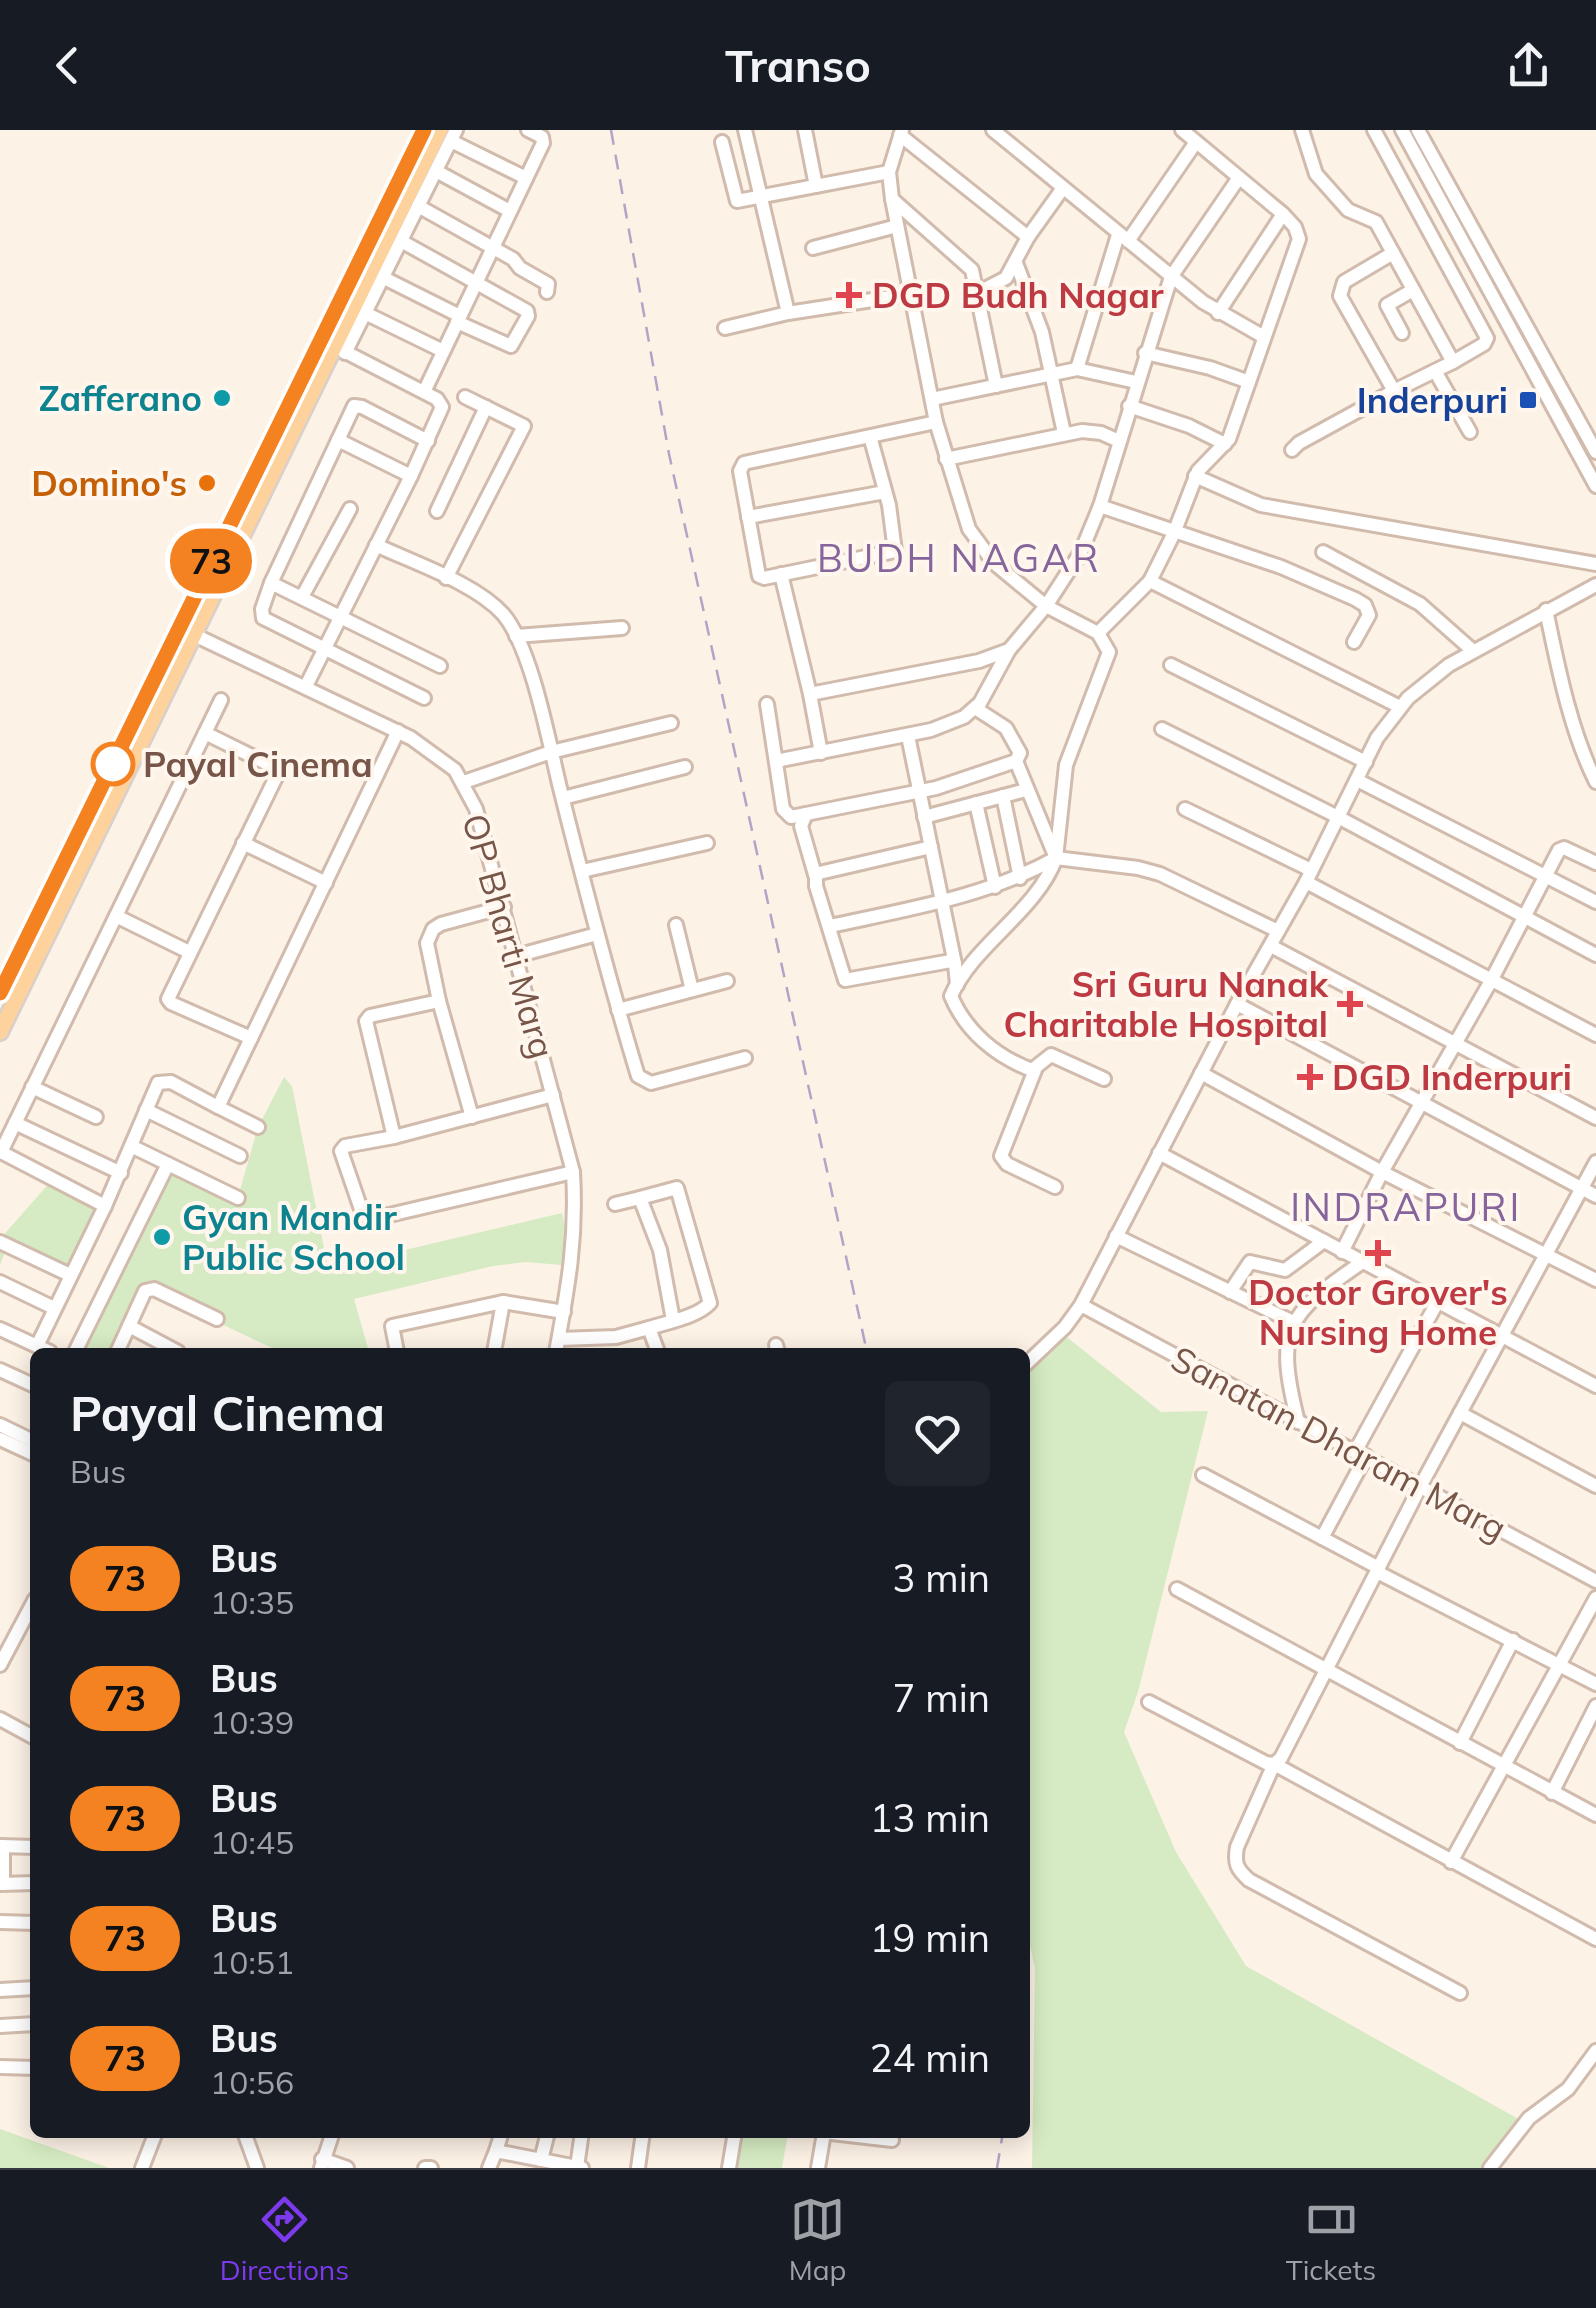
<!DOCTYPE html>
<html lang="en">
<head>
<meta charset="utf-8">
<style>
  :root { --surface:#171b24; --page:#20242c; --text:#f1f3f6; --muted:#9ea1a6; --line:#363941; --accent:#7c3aed }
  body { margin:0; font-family:Mulish,sans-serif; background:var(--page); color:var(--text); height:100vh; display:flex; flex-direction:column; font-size:38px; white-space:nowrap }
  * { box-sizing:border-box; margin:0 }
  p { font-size:32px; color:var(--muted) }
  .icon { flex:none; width:55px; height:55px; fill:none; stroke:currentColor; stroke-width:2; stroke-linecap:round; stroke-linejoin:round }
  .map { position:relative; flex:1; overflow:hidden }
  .panel { position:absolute; left:30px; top:1218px; width:1000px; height:790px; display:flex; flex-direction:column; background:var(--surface); border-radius:15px; box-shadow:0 5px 25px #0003 }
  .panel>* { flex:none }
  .badge { padding:0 20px; border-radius:32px; font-size:35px; line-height:65px }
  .map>.badge { position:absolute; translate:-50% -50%; box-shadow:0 0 0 5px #fff }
  .round { display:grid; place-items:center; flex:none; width:105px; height:105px; border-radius:15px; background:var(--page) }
  .summary { display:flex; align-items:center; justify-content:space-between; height:170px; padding:0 40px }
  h1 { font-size:48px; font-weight:700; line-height:75px }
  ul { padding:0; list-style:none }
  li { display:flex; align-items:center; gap:30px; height:120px; padding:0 40px }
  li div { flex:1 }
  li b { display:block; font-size:38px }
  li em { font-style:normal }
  li .badge { min-width:110px; font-weight:700; text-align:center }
  header { display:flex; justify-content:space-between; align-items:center; height:130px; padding:0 40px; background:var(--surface); font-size:45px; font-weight:700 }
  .menu { display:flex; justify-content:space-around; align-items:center; height:140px; border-top:2px solid var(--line); background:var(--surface); font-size:28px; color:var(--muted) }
  .menu a { display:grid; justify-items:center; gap:5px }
  .menu .on { color:var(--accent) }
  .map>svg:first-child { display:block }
  .green { fill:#d6ebc3 }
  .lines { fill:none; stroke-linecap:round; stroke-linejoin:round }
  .minor-casing { stroke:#d1bbad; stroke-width:18 }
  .major-casing { stroke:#d9d0cc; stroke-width:20 }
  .minor { stroke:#fff; stroke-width:12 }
  .major { stroke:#fdd29c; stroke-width:15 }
  .rail { stroke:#b4a3c8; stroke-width:2.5; stroke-dasharray:15 10; stroke-linecap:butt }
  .line-casing { stroke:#fff; stroke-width:22 }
  .line { stroke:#f58220; stroke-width:15 }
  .health-dot { fill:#e0444e; stroke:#fff6ed; stroke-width:4 }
  .culture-dot { fill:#0f9aa8; stroke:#fff6ed; stroke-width:4 }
  .transit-dot { fill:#1a4fb4; stroke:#fff6ed; stroke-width:4 }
  .food-dot { fill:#e8710a; stroke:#fff6ed; stroke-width:4 }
  .stop-dot { fill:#fff; stroke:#f58220; stroke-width:5 }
  .labels { text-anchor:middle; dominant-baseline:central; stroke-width:8; stroke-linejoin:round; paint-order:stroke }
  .health-label { font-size:35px; font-weight:bold; fill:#be3a42; stroke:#fff6ed; text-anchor:start }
  .culture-label { font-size:35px; font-weight:bold; fill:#0d838f; stroke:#fff6ed; text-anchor:end }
  .transit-label { font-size:35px; font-weight:bold; fill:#164399; stroke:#fff6ed; text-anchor:end }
  .food-label { font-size:35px; font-weight:bold; fill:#c56008; stroke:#fff6ed; text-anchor:end }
  .stop-label { font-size:35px; font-weight:bold; fill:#775649; stroke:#fff6ed; text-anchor:start }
  .street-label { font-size:35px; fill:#775649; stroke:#fff6ed }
  .neighbourhood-label { font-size:38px; letter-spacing:2.5px; fill:#85659b; stroke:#fff6ed }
</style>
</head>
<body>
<header><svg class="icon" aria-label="back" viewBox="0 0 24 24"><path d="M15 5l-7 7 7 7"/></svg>Transo<svg class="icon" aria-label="share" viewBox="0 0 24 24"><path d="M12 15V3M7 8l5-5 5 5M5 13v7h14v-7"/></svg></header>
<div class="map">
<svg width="1596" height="2038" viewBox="0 0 1596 2038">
  <rect width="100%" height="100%" fill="#fdf2e6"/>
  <g class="green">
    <polygon points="284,947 292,956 328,1138 562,1083 573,1136 525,1132 493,1136 354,1169 369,1222 271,1222 272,1218 150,1160 117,1222 76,1222 168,1034 238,1067 258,997"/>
    <polygon points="53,1049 105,1076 70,1145 7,1116 0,1135 0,1109"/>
    <polygon points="1054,1197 1161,1282 1208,1281 1138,1562 1124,1602 1176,1722 1246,1836 1531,1996 1499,2038 1032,2038 1035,1839 1025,1792 1025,1226"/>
    <polygon points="0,1999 109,2038 0,2038"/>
    <polygon points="735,2003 788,2003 782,2038 729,2038"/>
  </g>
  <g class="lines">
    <defs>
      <g id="minor">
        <polyline points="745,0 788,183 911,164"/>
        <polyline points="805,0 816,56"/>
        <polyline points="902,0 889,42 892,69 936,292 969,399 994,433 1046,476 1098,503 1109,522 1066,635 1056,728 1138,738 1160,744 1278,801"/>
        <polyline points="993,0 1203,172 1264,207"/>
        <polyline points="1302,0 1316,44 1348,80 1376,92 1453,232 1484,214 1487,208 1374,0"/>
        <polyline points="1402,0 1596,356"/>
        <polyline points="1418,0 1596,322"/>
        <polyline points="900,5 1028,107 1063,58"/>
        <polyline points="451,11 526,48"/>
        <polyline points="722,12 737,71 889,42"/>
        <polyline points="436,41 510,81"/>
        <polyline points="892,69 972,140 996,256"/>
        <polyline points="418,76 513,129 520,138 548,154 547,162"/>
        <polyline points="401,111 527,181 528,186 511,216 457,192"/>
        <polyline points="1128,111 1196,12"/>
        <polyline points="813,118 897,96"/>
        <polyline points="1393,123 1344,152 1340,166 1394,261 1453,232"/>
        <polyline points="1016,133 1042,202 1064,303"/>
        <polyline points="382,147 460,186"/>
        <polyline points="979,162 1006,148 1028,107"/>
        <polyline points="365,183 456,0"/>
        <polyline points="1218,183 1283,84"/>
        <polyline points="725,198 788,183"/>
        <polyline points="1402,203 1387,175 1413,160"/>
        <polyline points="345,223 365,183 443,221"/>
        <polyline points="1145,223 1210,238 1249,252"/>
        <polyline points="1077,239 1118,105"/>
        <polyline points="1435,241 1470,302"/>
        <polyline points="424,262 543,13 542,7 528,0"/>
        <polyline points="932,269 1077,239 1136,252"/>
        <polyline points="1129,276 1189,296 1225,314"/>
        <polyline points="870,306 889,375 895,421 764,448 759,446 740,341 744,333 936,292"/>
        <polyline points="338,310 411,346"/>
        <polyline points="428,311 362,277 354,276 271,453 440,536"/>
        <polyline points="1292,320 1299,313 1394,261"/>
        <polyline points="946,329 1082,301 1101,303 1119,311"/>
        <polyline points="1195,346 1261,375 1596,434"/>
        <polyline points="1100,376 1281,437 1355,469 1365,475 1369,485 1354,512"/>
        <polyline points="437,381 486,277"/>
        <polyline points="748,387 885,362"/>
        <path d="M376 415C414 433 475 453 503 484 532 518 549 613 560 658 584 754 609 851 638 946L651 953 745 928"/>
        <polyline points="1323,422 1420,474 1472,520"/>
        <polyline points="781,444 810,564 979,531 1009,520"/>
        <polyline points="446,448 524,296 465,267"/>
        <polyline points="1150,451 1174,403 1198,341 1229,309 1299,109 1295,97 1283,84 1182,0"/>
        <polyline points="271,453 262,479 263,488 424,568"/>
        <polyline points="302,467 350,379"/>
        <path d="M1546 480C1558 537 1570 600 1596 652"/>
        <path d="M186 501 411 608 455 640 476 679 573 1042C577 1109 568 1157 556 1222"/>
        <polyline points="1098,503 1150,451 1400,577"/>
        <polyline points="516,506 622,498"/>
        <polyline points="1171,535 1366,632"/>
        <polyline points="306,556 411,346 442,277 437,269 334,216"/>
        <polyline points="810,564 821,623"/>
        <polyline points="221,570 205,603 274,637 277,645 168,869 171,873 251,908"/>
        <polyline points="767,574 783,679 791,687 936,658 1016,631 1020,623 1006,598 975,578"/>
        <polyline points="1162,599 1338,687 1596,825"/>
        <polyline points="205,603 1,1022 105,1076 158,953 171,952 218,977"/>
        <polyline points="908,606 955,834"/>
        <polyline points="776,631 931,600 964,587 980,573 1009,520 1046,476 1081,422 1100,376 1171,147 1238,49"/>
        <path d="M1016 631 1056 728C1036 782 973 815 951 866 966 902 997 927 1032 940L1051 925 1104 949"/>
        <polyline points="1357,650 1596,772"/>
        <polyline points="464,652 551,622 671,593"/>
        <polyline points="1003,666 1020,748"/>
        <polyline points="563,668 685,637"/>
        <polyline points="976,673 995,757"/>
        <polyline points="1185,679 1311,740"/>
        <polyline points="806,684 801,696 816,748 816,756 845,850 951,831 955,834 957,855"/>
        <polyline points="924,687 1026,660"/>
        <polyline points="243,713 326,753"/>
        <polyline points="582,741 707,713"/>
        <polyline points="815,744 931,717"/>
        <polyline points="1306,752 1596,905"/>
        <polyline points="116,786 189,822"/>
        <polyline points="676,795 692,860"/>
        <path d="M830 796C908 779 985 767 1056 728"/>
        <polyline points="1271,816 1596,988"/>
        <polyline points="516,826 597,804"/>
        <polyline points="1237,874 1596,1066"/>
        <polyline points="618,880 727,851"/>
        <polyline points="1035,940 1001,1026 1007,1034 1055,1057"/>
        <polyline points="1201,943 1382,1042 1596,1150"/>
        <polyline points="32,957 96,987"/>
        <polyline points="553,965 394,1007 345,1016 341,1021 363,1085 372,1089 573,1042"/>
        <polyline points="146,980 240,1026"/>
        <polyline points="472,987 439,871 427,813 433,799 441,794 504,777"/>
        <polyline points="15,993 121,1043"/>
        <polyline points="258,997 218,977 398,601"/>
        <polyline points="394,1007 366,891 370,886 439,871"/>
        <polyline points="131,1016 238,1068"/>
        <polyline points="1159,1023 1596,1256"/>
        <polyline points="615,1074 640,1068"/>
        <polyline points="1116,1106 1293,1192"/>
        <polyline points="0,1112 70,1145"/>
        <polyline points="1342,1122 1382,1042 1492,849 1559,720 1564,718 1596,733"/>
        <polyline points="0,1152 54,1178"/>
        <polyline points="1230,1162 1250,1132 1285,1140 1324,1111"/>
        <polyline points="1081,1175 1596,1451"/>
        <path d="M649 1198C668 1192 697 1187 710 1173L677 1058 640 1068 660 1120 673 1190"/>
        <polyline points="0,1199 50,1222"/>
        <polyline points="559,1209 616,1207 649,1198 658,1222"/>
        <polyline points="776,1215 778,1222"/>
        <polyline points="37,1216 105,1076"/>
        <polyline points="75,1222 168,1034"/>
        <polyline points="117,1222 129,1196"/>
        <polyline points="178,1222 129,1196 145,1161 154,1159 217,1189"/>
        <polyline points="397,1222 392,1196 503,1172 564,1182"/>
        <polyline points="494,1222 503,1172"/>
        <polyline points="1025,1235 1065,1197 1081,1175 1237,874 1306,752 1377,608 1408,568 1449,535 1596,455"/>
        <polyline points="0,1240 35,1256"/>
        <polyline points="1460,1283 1596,1356"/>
        <path d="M1298 1292C1275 1200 1285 1185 1361 1133"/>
        <polyline points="0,1295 35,1312"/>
        <polyline points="0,1309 35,1325"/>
        <polyline points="1356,1320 1438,1171"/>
        <polyline points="1203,1345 1379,1438"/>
        <polyline points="1322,1408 1366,1326"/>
        <polyline points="1377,1442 1596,1554"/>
        <polyline points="1177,1459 1596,1685"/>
        <polyline points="0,1535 35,1469"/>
        <polyline points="1149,1572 1266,1633 1274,1634 1281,1628 1420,1357 1596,1032"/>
        <polyline points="0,1589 35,1608"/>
        <polyline points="1460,1613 1513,1510"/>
        <polyline points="1552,1663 1596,1576"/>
        <polyline points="0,1716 35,1717"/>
        <polyline points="1451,1732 1596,1468"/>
        <polyline points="0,1754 35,1753"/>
        <polyline points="3,1754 3,1716"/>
        <polyline points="0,1792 35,1793"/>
        <polyline points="0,1860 35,1858"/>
        <path d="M1460 1863 1249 1750C1237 1739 1234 1734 1237 1717L1274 1634 1596 1809"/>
        <polyline points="0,1896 35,1894"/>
        <polyline points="0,1937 35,1938"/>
        <polyline points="244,2002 257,2038"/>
        <polyline points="823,2002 892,2010"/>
        <polyline points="496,2021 502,2002"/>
        <polyline points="322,2029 347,2038"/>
        <polyline points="541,2030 548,2002"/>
        <polyline points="577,2037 582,2002"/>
        <polyline points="142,2038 156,2002"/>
        <polyline points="321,2038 333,2002"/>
        <polyline points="425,2038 431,2038"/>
        <polyline points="489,2038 496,2021 582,2038"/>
        <polyline points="638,2038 643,2002"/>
        <polyline points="729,2038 735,2002"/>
        <polyline points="818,2038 824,2003"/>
        <polyline points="1490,2038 1529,1988 1568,1959 1596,1921"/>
      </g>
      <g id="major">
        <polyline points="0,863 424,0"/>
        <polyline points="0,902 440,0"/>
      </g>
    </defs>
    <use href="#minor" class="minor-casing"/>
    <use href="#major" class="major-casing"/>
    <use href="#minor" class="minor"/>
    <use href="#major" class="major"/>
    <g class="rail">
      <polyline points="611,0 669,324 867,1222"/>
      <polyline points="997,2038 1003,2002"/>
    </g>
  </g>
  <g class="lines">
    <defs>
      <polyline id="line" points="0,863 424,0"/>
    </defs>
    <use href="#line" class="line-casing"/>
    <use href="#line" class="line"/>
  </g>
  <g class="health-dot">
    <path d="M844 150h10v10h10v10h-10v10h-10v-10h-10v-10h10z"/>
    <path d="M1345 859h10v10h10v10h-10v10h-10v-10h-10v-10h10z"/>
    <path d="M1305 932h10v10h10v10h-10v10h-10v-10h-10v-10h10z"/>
    <path d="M1373 1108h10v10h10v10h-10v10h-10v-10h-10v-10h10z"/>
  </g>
  <g class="culture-dot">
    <circle cx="222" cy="268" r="10"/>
    <circle cx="162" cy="1107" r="10"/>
  </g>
  <rect class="transit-dot" x="1518" y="260" width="20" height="20" rx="5"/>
  <circle class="food-dot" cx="207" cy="353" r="10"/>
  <circle class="stop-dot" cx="113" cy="634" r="20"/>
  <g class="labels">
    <g class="health-label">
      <text x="872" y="165">DGD Budh Nagar</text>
      <text x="1328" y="854" text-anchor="end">Sri Guru Nanak<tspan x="1328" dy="40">Charitable Hospital</tspan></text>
      <text x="1332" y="947">DGD Inderpuri</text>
      <text x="1378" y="1162" text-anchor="middle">Doctor Grover's<tspan x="1378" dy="40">Nursing Home</tspan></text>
    </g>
    <g class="culture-label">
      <text x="202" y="268">Zafferano</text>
      <text x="182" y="1087" text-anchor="start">Gyan Mandir<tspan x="182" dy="40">Public School</tspan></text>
    </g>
    <g class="transit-label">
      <text x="1508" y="270">Inderpuri</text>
    </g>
    <g class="food-label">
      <text x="187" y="353">Domino's</text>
    </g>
    <g class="stop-label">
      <text x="143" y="634">Payal Cinema</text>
    </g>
    <g class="street-label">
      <text transform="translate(509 806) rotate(74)">OP Bharti Marg</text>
      <text transform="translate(1339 1313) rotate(28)">Sanatan Dharam Marg</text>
    </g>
    <g class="neighbourhood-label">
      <text x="959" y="428">BUDH NAGAR</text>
      <text x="1406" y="1077">INDRAPURI</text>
    </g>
  </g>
</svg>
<b class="badge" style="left:211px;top:431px;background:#f58220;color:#111">73</b>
<section class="panel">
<div class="summary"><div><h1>Payal Cinema</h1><p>Bus</p></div><a class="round"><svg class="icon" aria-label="heart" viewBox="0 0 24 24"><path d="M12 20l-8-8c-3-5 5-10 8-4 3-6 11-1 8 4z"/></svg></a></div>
<ul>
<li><span class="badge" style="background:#f58220;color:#111">73</span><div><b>Bus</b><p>10:35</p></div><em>3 min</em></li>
<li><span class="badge" style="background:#f58220;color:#111">73</span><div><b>Bus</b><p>10:39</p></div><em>7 min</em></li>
<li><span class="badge" style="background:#f58220;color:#111">73</span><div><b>Bus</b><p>10:45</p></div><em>13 min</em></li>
<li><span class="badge" style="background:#f58220;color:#111">73</span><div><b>Bus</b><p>10:51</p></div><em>19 min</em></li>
<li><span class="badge" style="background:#f58220;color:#111">73</span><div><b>Bus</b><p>10:56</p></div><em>24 min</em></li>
</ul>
</section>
</div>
<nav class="menu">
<a class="on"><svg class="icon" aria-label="directions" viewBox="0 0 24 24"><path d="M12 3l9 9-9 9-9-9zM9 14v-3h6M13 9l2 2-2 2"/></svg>Directions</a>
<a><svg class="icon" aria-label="map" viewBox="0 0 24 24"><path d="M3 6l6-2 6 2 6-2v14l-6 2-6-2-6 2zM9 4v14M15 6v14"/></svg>Map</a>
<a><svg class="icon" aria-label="tickets" viewBox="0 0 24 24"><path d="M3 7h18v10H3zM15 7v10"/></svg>Tickets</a>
</nav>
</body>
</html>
